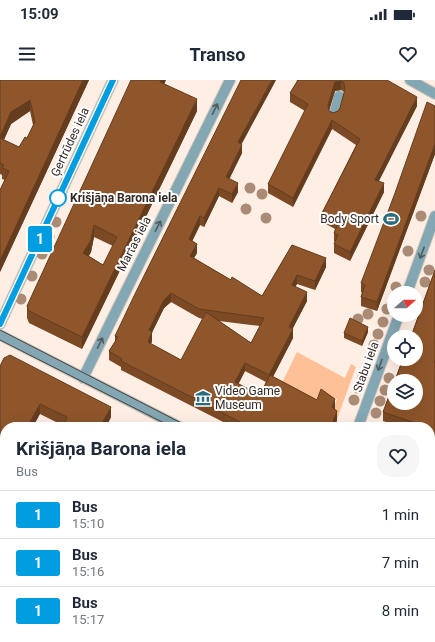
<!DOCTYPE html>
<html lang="en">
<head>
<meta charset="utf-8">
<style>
  :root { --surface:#fff; --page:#f6f6f7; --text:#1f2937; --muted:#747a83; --line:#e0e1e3 }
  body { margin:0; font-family:Roboto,sans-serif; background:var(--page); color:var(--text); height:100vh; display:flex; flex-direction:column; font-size:15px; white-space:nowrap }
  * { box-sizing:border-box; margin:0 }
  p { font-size:13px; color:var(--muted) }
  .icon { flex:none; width:22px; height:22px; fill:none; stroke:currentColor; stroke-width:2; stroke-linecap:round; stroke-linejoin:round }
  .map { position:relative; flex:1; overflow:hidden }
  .details { position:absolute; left:0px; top:342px; width:435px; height:220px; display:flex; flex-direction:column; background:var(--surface); border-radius:16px 16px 0 0; box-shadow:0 4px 16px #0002 }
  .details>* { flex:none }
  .badge { padding:0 8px; border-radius:3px; font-size:14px; line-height:26px }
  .needle { width:26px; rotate:69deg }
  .controls { position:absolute; left:387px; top:206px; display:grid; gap:8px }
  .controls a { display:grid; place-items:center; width:36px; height:36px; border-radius:50%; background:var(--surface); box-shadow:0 4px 16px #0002; font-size:20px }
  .map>.badge { position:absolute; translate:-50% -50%; box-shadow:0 0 0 2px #fff }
  .round { display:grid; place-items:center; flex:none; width:42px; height:42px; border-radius:16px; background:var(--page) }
  .summary { display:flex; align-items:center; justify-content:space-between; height:68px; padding:0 16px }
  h1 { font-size:19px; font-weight:700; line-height:30px }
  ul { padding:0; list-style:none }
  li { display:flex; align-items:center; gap:12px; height:48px; padding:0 16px; border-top:1px solid var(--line) }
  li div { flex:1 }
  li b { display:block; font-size:15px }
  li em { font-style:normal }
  li .badge { min-width:44px; font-weight:700; text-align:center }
  .status { display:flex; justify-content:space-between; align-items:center; height:28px; padding:0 20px; background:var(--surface); direction:ltr }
  .status svg { height:11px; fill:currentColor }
  header { display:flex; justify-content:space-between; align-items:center; height:52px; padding:0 16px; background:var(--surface); font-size:18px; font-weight:700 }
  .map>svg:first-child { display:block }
  .green { fill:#fdc097 }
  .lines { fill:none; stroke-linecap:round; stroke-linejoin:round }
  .minor-casing { stroke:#dacbc1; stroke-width:12 }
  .minor { stroke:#83a7b3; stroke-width:10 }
  .tram { stroke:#50453e; stroke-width:1 }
  .tree { fill:#aa8b75 }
  .wall { fill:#7b4a25; fill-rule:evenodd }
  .shaded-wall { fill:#643c1e }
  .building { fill:#8f562b; stroke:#643c1e; fill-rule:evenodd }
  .oneway { stroke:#535b5d }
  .line-casing { stroke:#fff; stroke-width:9 }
  .line { stroke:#009de0; stroke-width:6 }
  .stop-dot { fill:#fff; stroke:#009de0; stroke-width:2 }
  .labels { text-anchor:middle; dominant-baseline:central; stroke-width:4; stroke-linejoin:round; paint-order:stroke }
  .street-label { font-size:12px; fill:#332923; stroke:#fff }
  .stop-label { font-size:12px; font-weight:bold; fill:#332923; stroke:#fff; text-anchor:start }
  .poi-label { font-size:12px; fill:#332923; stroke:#fff; text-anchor:end }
</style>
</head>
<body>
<div class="status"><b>15:09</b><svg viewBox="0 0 49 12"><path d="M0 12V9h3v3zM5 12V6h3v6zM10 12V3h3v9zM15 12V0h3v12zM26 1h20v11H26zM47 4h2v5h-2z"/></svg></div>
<header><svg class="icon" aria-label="menu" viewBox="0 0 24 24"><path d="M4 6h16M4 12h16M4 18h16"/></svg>Transo<svg class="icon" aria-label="heart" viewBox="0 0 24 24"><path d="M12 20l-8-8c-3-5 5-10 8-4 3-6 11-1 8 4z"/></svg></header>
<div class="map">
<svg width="435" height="562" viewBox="0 0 435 562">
  <rect width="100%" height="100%" fill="#ffeee4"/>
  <polygon class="green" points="297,272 345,298 351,284 356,287 337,339 331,336 337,319 323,314 317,329 279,309"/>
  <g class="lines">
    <defs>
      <g id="minor">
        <polyline points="410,0 435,14"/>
        <polyline points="334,35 339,16"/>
        <polyline points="407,213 435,136"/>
        <polyline points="0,244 113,0"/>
        <polyline points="0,255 180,347"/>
        <polyline points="83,298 230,0"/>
        <polyline points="358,347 399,235"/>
        <polyline points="430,472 435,475"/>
        <polyline points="222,557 235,562"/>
        <polyline points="278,562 280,557"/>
      </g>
    </defs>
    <use href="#minor" class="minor-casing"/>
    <use href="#minor" class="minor"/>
    <g class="tram">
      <polyline points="0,250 189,347"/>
      <polyline points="0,260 172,347"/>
      <polyline points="430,468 435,471"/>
      <polyline points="430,477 435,479"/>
    </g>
  </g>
  <g class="tree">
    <circle cx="250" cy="108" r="5.5"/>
    <circle cx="262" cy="114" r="5.5"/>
    <circle cx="246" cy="129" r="5.5"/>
    <circle cx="421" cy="136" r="5.5"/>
    <circle cx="266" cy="138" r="5.5"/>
    <circle cx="56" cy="142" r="5.5"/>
    <circle cx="49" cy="157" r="5.5"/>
    <circle cx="408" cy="171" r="5.5"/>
    <circle cx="42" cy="174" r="5.5"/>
    <circle cx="429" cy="190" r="5.5"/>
    <circle cx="32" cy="196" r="5.5"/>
    <circle cx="425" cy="202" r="5.5"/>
    <circle cx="396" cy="207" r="5.5"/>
    <circle cx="21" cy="219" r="5.5"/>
    <circle cx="387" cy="229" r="5.5"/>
    <circle cx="368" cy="234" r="5.5"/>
    <circle cx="358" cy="239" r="5.5"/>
    <circle cx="383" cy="242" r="5.5"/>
    <circle cx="378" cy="254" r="5.5"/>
    <circle cx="374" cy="265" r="5.5"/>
    <circle cx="363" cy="297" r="5.5"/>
    <circle cx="389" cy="298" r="5.5"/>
    <circle cx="358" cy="308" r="5.5"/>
    <circle cx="385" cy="310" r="5.5"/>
    <circle cx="354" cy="320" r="5.5"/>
    <circle cx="380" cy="321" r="5.5"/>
    <circle cx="376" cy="333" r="5.5"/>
  </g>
  <g class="wall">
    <path d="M0 0H89L0 192V110L5 100 2 99V95L0 94ZM30 31 33 45 27 58 19 67 4 60 11 44Z"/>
    <path d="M166 0 164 4 197 31 82 269 29 243 27 238V226ZM94 157 113 166 103 185 89 176 91 172Z"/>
    <path d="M276 0 241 64 242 73 229 99 238 112 232 123 219 116 204 147 200 145 192 161 197 173 194 178 231 200 262 216 292 165 326 187 315 210 297 204 295 206 307 221 292 249 293 258 273 297 317 320 335 328 334 329 337 340 335 347H233L121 290V287L109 280V271L115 262V256ZM171 222 199 238 203 239 181 280 151 264 152 261V252L164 228ZM219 241 251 245 260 246 251 263ZM245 291 266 302 260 315 238 304Z"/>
    <path d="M296 0H387L417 26 378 101 384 112 350 181 334 173V164L335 162 334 161V153L335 149 322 142V133L356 65 332 49 293 127 268 113V104L305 31 290 22V13L298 1ZM341 10 344 12V13L340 28 338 31 333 33 329 31V30L335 11Z"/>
    <polygon points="435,26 435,74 377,231 361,226 361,217 362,213 361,212 361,203"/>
    <polygon points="435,190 435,451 430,449 430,347 401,347 383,341 383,332"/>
    <polygon points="368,252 362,266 344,258 344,253"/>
    <polygon points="0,286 111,337 106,347 63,347 64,346 40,334 5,347 5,386 0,396"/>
    <polygon points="430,487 435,490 435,534 430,532"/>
    <polygon points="140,557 178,557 180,562 140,562"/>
    <polygon points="301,557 430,557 435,562 348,562 341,558 339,562 333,562 326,559 325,562 299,562"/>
  </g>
  <g class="shaded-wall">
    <polygon points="83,0 89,0 0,192 0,181"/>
    <polygon points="161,0 166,0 160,14 160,2"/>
    <polygon points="272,0 276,0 238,71 238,62"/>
    <polygon points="341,1 341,10 335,11 328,34 328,25 335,2"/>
    <polygon points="417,17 417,26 375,109 375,100"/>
    <polygon points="197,19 197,31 82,269 82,257"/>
    <polygon points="30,20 30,31 11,44 0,68 0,57 11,32"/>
    <polygon points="332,40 332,49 293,127 293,118"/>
    <polygon points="435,64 435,74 377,231 377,222"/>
    <polygon points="242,65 242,73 226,106 226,97"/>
    <polygon points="238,103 238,112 232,123 232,114"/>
    <polygon points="384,103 384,112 350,181 350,172"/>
    <polygon points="219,108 219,116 204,147 204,138"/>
    <polygon points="200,136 200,145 189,168 189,159"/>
    <polygon points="94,145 94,157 91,172 83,185 83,173"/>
    <polygon points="197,164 197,173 190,184 190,176"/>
    <polygon points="326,178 326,187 315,210 315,201"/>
    <polygon points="297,195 297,204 292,213 292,205"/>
    <polygon points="307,212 307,221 289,256 289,247"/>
    <polygon points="171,213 171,222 164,228 149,259 149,250 164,220"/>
    <polygon points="368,247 368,252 362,266 362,261"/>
    <polygon points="293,249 293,258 269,304 269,295"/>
    <polygon points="152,252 152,261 148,271 148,262"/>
    <polygon points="245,283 245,291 235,311 235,302"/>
    <polygon points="335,319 335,328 332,336 332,327"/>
    <polygon points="40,324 40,334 33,347 27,347"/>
    <polygon points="111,327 111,337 106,347 100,347"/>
    <polygon points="337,331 337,340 335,347 331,347"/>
    <polygon points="5,376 5,386 0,396 0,386"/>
    <polygon points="5,427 5,438 0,450 0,440"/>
    <polygon points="10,557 15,557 14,562 8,562"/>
    <polygon points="324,557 326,557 325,562 324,562"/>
    <polygon points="339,557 341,557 339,562"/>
  </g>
  <g class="building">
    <polygon points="0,0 83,0 0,181 0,110 9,91 2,88 4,85 0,83 0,58 19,67 25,57 27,58 35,42 30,20 11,32 0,57"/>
    <path d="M131 0H161L160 2 197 19 82 257 29 231 27 226ZM94 145 117 157 103 185 83 173 91 160Z"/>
    <path d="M241 0H272L238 62 242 65 226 97 238 103 232 114 219 108 204 138 200 136 189 159 197 164 190 176 231 200 232 197 262 216 292 165 326 178 315 201 297 195 292 205 307 212 289 247 293 249 269 295 245 283 235 302 260 315 270 295 317 320 321 309 335 319 332 327 337 331 331 347H250L121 281 122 279 109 271 118 257 115 256 134 216ZM171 213 199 229 264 238 251 263 206 232 181 280 148 262 152 252 149 250 164 220Z"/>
    <path d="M298 0H387L417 17 375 100 384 103 350 172 334 164 338 155 334 153 339 142 322 133 360 59 332 40 293 118 268 104 308 24 290 13ZM341 1 344 3 345 9 340 28 338 31 333 33 329 31 328 25 335 2Z"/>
    <polygon points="427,22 435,26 435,64 377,222 361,217 365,205 361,203 395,113"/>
    <polygon points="435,190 435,280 434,282 435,283 435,442 430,440 430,347 423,347 424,346 383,332 394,303 394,323 416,323 416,301 395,301 403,279 416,279 416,257 411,257"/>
    <polygon points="350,238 368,247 362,261 344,253"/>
    <polygon points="10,275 111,327 100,347 63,347 67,337 40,324 27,347 5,347 5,376 0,386 0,286 4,278"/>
    <polygon points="0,420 5,422 5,427 0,440"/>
    <polygon points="430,487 435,490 435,524 430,522 433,515 430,513"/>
    <polygon points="0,517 5,519 5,557 10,557 8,562 0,562"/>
    <polygon points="430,549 435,551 435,562 377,562 368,559 367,562 357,557 430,557"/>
    <polygon points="83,557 100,557 107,561 107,562 81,562"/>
    <polygon points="146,557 178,557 180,558 177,562 160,562"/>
    <polygon points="301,557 314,557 321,562 299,562"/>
  </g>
  <defs><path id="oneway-shaft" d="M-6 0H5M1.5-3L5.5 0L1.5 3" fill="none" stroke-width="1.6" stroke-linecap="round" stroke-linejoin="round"/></defs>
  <g class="oneway">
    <use href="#oneway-shaft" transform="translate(215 29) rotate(-64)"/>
    <use href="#oneway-shaft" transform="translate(158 146) rotate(-63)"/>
    <use href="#oneway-shaft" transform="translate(422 173) rotate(110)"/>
    <use href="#oneway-shaft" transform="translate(100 263) rotate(-64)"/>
    <use href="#oneway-shaft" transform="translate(380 285) rotate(110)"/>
  </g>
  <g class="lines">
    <defs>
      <polyline id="line" points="0,244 113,0"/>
    </defs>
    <use href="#line" class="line-casing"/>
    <use href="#line" class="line"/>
  </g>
  <defs>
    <symbol id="stadium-bare" viewBox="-9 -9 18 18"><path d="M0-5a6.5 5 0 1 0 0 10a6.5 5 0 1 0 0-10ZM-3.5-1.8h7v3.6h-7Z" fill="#286b7d" stroke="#fff" stroke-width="2.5" paint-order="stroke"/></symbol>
    <symbol id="museum-bare" viewBox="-9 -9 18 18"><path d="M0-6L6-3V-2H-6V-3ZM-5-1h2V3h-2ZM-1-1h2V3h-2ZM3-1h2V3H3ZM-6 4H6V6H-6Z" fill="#286b7d" stroke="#fff" stroke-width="2.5" paint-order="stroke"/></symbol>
  </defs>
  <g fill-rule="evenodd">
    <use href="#stadium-bare" x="380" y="128" width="22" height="22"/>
    <use href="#museum-bare" x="192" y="307" width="22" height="22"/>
  </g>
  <circle class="stop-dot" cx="58" cy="118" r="8"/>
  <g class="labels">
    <g class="street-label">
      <text transform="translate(70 62) rotate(-65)">Ģertrūdes iela</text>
      <text transform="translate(134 164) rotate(-63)">Martas iela</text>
      <text transform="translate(366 287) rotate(-70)">Stabu iela</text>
    </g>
    <g class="stop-label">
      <text x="70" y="118">Krišjāņa Barona iela</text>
    </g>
    <g class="poi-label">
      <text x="379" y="139">Body Sport</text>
      <text x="215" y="311" text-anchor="start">Video Game<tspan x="215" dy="14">Museum</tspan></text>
    </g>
  </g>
</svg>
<div class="controls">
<a><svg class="needle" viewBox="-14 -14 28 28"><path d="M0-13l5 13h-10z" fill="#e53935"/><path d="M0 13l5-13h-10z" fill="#747a83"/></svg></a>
<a><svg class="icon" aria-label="locate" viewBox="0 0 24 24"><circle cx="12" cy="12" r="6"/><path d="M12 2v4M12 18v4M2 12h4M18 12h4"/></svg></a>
<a><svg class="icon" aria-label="layers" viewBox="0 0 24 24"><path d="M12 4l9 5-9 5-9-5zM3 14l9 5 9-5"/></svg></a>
</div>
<b class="badge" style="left:40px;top:159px;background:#009de0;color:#fff">1</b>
<section class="details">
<div class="summary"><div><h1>Krišjāņa Barona iela</h1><p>Bus</p></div><a class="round"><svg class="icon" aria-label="heart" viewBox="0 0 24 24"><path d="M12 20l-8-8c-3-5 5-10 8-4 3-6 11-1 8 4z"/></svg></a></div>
<ul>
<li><span class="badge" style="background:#009de0;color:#fff">1</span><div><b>Bus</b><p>15:10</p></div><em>1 min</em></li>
<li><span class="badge" style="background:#009de0;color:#fff">1</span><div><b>Bus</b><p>15:16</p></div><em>7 min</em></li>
<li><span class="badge" style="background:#009de0;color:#fff">1</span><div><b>Bus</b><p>15:17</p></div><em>8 min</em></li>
</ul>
</section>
</div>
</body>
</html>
